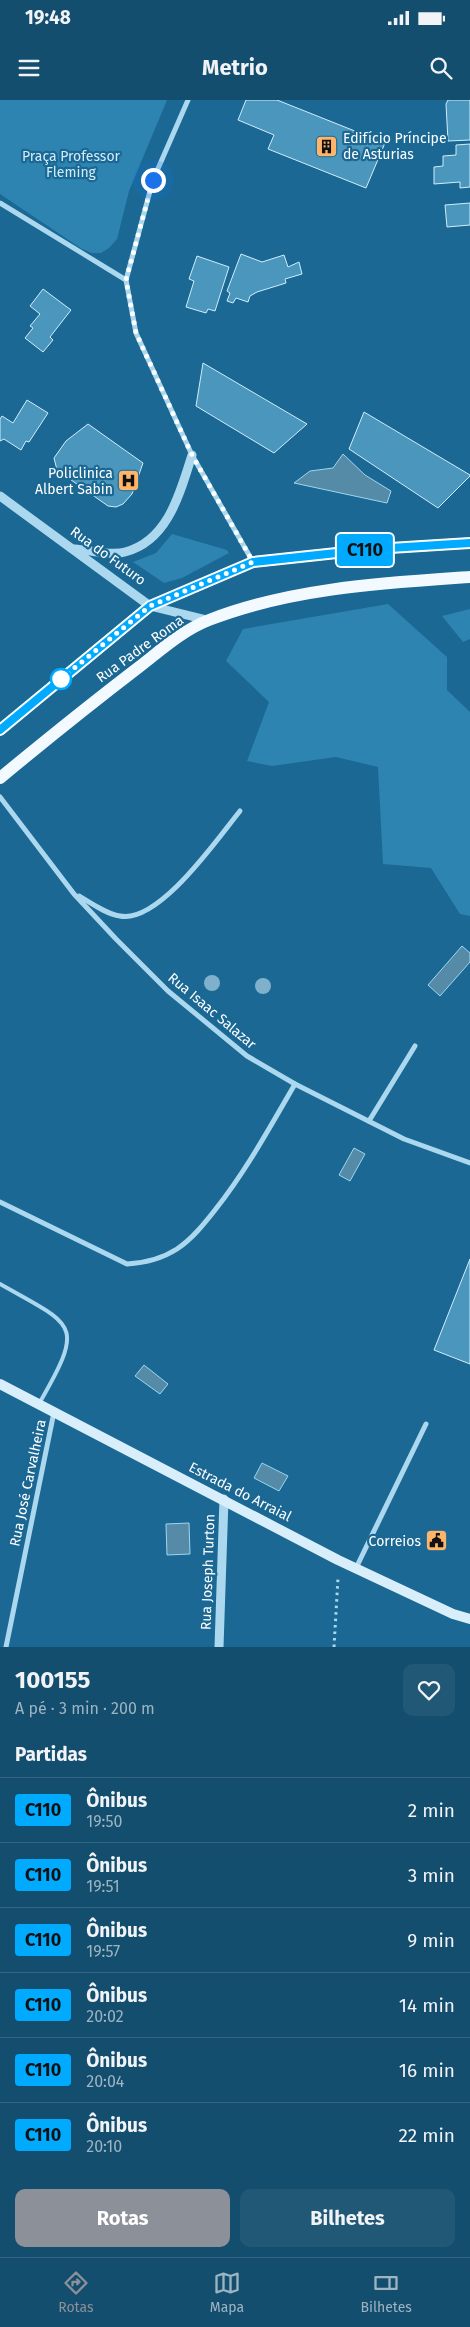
<!DOCTYPE html>
<html lang="pt">
<head>
<meta charset="utf-8">
<style>
  :root { --surface:#144e6e; --page:#215876; --text:#f1f3f6; --muted:#9db4c2; --line:#336581; --accent:#8c9099 }
  body { margin:0; font-family:"Fira Sans",sans-serif; background:var(--page); color:var(--text); height:100vh; display:flex; flex-direction:column; font-size:19px; white-space:nowrap }
  * { box-sizing:border-box; margin:0 }
  p { font-size:16px; color:var(--muted) }
  .icon { flex:none; width:28px; height:28px; fill:none; stroke:currentColor; stroke-width:2; stroke-linecap:round; stroke-linejoin:round }
  .map { position:relative; height:1547px; overflow:hidden }
  .details { display:flex; flex-direction:column; background:var(--surface); flex:1 }
  .details>* { flex:none }
  .badge { padding:0 10px; border-radius:4px; font-size:18px; line-height:32px }
  .you { position:absolute; width:25px; height:25px; margin:-12px; border:4px solid #fff; border-radius:50%; background:#1a73e8; box-shadow:0 0 0 8px #1a73e833 }
  .map>.badge { position:absolute; translate:-50% -50%; box-shadow:0 0 0 2px #fff }
  h2 { padding:0 15px; font-size:19px; line-height:45px }
  .round { display:grid; place-items:center; flex:none; width:52px; height:52px; border-radius:10px; background:var(--page) }
  .overview { display:flex; align-items:center; justify-content:space-between; height:85px; padding:0 15px }
  h1 { font-size:24px; font-weight:700; line-height:38px }
  .button { display:flex; gap:10px; margin-top:auto; padding:10px 15px }
  .button a { flex:1; height:58px; border-radius:10px; background:var(--accent); color:#fff; font-size:20px; font-weight:700; line-height:58px; text-align:center }
  .button a+a { background:var(--page); color:var(--text) }
  ul { padding:0; list-style:none }
  li { display:flex; align-items:center; gap:15px; height:65px; padding:0 15px; border-top:1px solid var(--line) }
  li div { flex:1 }
  li b { display:block; font-size:19px }
  li em { font-style:normal }
  li .badge { min-width:55px; font-weight:700; text-align:center }
  .status { display:flex; justify-content:space-between; align-items:center; height:35px; padding:0 25px; background:var(--surface); direction:ltr }
  .status svg { height:14px; fill:currentColor }
  header { display:flex; justify-content:space-between; align-items:center; height:65px; padding:0 15px; background:var(--surface); font-size:22px; font-weight:700 }
  .tabs { display:flex; justify-content:space-around; align-items:center; height:70px; border-top:1px solid var(--line); background:var(--surface); font-size:14px; color:var(--muted) }
  .tabs a { display:grid; justify-items:center; gap:2px }
  .tabs .selected { color:var(--accent) }
  .map>svg:first-child { display:block }
  .green { fill:#2d84b1 }
  .water { fill:#558ba7; stroke:#9dd6f1 }
  .building { fill:#4b96bd; stroke:#d1edfb }
  .lines { fill:none; stroke-linecap:round; stroke-linejoin:round }
  .path { stroke:#abd8ef; stroke-width:3; stroke-dasharray:2.5 4; stroke-linecap:butt }
  .service { stroke:#abd8ef; stroke-width:4 }
  .minor { stroke:#abd8ef; stroke-width:5 }
  .tertiary { stroke:#abd8ef; stroke-width:9 }
  .secondary { stroke:#d8eefb; stroke-width:10 }
  .primary { stroke:#f3faff; stroke-width:12 }
  .tree { fill:#7fb1cc }
  .line-casing { stroke:#fff; stroke-width:11 }
  .line { stroke:#0af; stroke-width:8 }
  .walk { stroke:#fff; stroke-width:5; stroke-dasharray:0 9 }
  .stop-dot { fill:#fff; stroke:#0af; stroke-width:2.5 }
  .labels { text-anchor:middle; dominant-baseline:central; stroke-width:4.5; stroke-linejoin:round; paint-order:stroke }
  .poi-label { font-size:14px; fill:#fff; stroke:#1a6893; text-anchor:end }
  .park-label { font-size:14px; fill:#d1edfb; stroke:#1a6893 }
  .street-label { font-size:14px; fill:#fff; stroke:#1a6893 }
</style>
</head>
<body>
<div class="status"><b>19:48</b><svg viewBox="0 0 49 12"><path d="M0 12V9h3v3zM5 12V6h3v6zM10 12V3h3v9zM15 12V0h3v12zM26 1h20v11H26zM47 4h2v5h-2z"/></svg></div>
<header><svg class="icon" aria-label="menu" viewBox="0 0 24 24"><path d="M4 6h16M4 12h16M4 18h16"/></svg>Metrio<svg class="icon" aria-label="search" viewBox="0 0 24 24"><circle cx="10" cy="10" r="6"/><path d="M15 15l6 6"/></svg></header>
<div class="map">
<svg width="470" height="1547" viewBox="0 0 470 1547">
  <rect width="100%" height="100%" fill="#1a6893"/>
  <g class="green">
    <polygon points="0,0 167,0 129,91 117,139 109,148 101,153 92,153 82,149 0,94"/>
    <polygon points="172,434 227,450 229,453 182,478 164,483 133,462 156,453"/>
    <polygon points="388,504 447,557 447,590 470,612 470,816 460,814 431,768 383,764 378,667 336,657 272,666 247,661 269,602 226,561 243,529"/>
    <polygon points="470,509 470,539 463,542 442,516"/>
  </g>
  <g class="water">
    <polygon points="343,354 365,375 391,391 387,403 294,383 310,371 333,368"/>
    <polygon points="462,846 470,853 470,862 440,896 428,885"/>
    <polygon points="354,1048 365,1054 350,1081 339,1075"/>
    <polygon points="144,1265 168,1284 160,1294 135,1276"/>
    <polygon points="262,1363 288,1376 279,1391 254,1378"/>
    <polygon points="189,1423 190,1454 167,1455 166,1424"/>
  </g>
  <g class="building">
    <polygon points="246,0 277,0 385,43 366,88 268,49 274,35 238,20"/>
    <polygon points="448,0 470,0 470,40 448,41 446,4"/>
    <polygon points="470,44 470,87 460,88 460,82 434,84 434,67 443,66 443,56 456,55 456,45"/>
    <polygon points="470,103 470,125 447,127 445,105"/>
    <polygon points="241,154 262,162 284,155 288,167 299,162 302,174 285,179 286,183 257,192 250,196 248,202 236,198 233,203 227,201 230,193 227,191"/>
    <polygon points="197,156 229,167 215,211 208,209 206,213 186,207 194,181 189,179"/>
    <polygon points="43,189 71,210 50,237 53,240 43,252 25,238 33,228 30,226 40,214 30,206"/>
    <polygon points="203,263 307,324 274,353 196,306"/>
    <polygon points="27,300 48,313 29,342 26,341 21,350 4,339 0,341 0,319 2,316 13,323"/>
    <polygon points="364,312 470,375 470,376 438,408 349,349"/>
    <polygon points="88,324 143,363 132,394 123,404 116,407 108,406 57,370 54,358 66,341"/>
    <polygon points="470,1159 470,1264 434,1250"/>
  </g>
  <g class="lines">
    <polyline class="path" points="334,1547 338,1478"/>
    <path class="service" d="M0 1184C74 1226 86 1222 40 1302"/>
    <g class="minor">
      <polyline points="188,0 153,80 126,180 136,233 192,355 253,462"/>
      <polyline points="0,103 126,180"/>
      <polyline points="0,697 74,794 116,839 168,891 247,956 295,984 404,1039 470,1063"/>
      <path d="M79 796C91 803 106 814 120 816 159 824 218 738 240 711"/>
      <polyline points="369,1021 415,946"/>
      <path d="M0 1102 127 1164C144 1163 163 1158 177 1149 192 1139 204 1124 215 1110 246 1071 270 1027 295 984"/>
      <polyline points="356,1468 426,1324"/>
      <polyline points="6,1547 54,1312"/>
    </g>
    <g class="tertiary">
      <polyline points="0,396 150,506 207,520"/>
      <path d="M75 449C89 450 111 456 125 452 168 441 180 393 192 355"/>
      <polyline points="219,1547 224,1399"/>
    </g>
    <polyline class="secondary" points="0,1284 338,1460 453,1514 470,1519"/>
    <g class="primary">
      <polyline points="0,630 150,506 253,462 374,449 470,443"/>
      <path d="M0 678C46 640 92 603 139 567 161 550 183 530 209 520 291 488 383 483 470 477"/>
    </g>
  </g>
  <g class="tree">
    <circle cx="212" cy="883" r="8"/>
    <circle cx="263" cy="886" r="8"/>
  </g>
  <g class="lines">
    <defs>
      <polyline id="line" points="0,630 150,506 253,462 374,449 470,443"/>
    </defs>
    <use href="#line" class="line-casing"/>
    <use href="#line" class="line"/>
    <polyline class="walk" points="61,579 150,506 253,462 192,355 136,233 126,180 153,80"/>
  </g>
  <defs>
    <symbol id="building-square" viewBox="-11 -11 22 22"><rect x="-9" y="-9" width="18" height="18" rx="4" fill="#ffb569" stroke="#1a6893"/><path d="M-4-6H4V6H1V3H-1V6H-4ZM-2.5-4.3h1.7v1.8h-1.7ZM.8-4.3h1.7v1.8H.8ZM-2.5-1h1.7V.8h-1.7ZM.8-1h1.7V.8H.8Z" fill="#111"/></symbol>
    <symbol id="hospital-square" viewBox="-11 -11 22 22"><rect x="-9" y="-9" width="18" height="18" rx="4" fill="#ffb569" stroke="#1a6893"/><path d="M-5-5h3v3.5h4V-5h3V5h-3V1.5h-4V5h-3Z" fill="#111"/></symbol>
    <symbol id="civic-square" viewBox="-11 -11 22 22"><rect x="-9" y="-9" width="18" height="18" rx="4" fill="#ffb569" stroke="#1a6893"/><path d="M-.6-6.5H3V-4.5H.6V-3L4-1V1h2V6H-6V1h2V-1L-.6-3ZM-1.2 2.5V6h2.4V2.5Z" fill="#111"/></symbol>
  </defs>
  <g fill-rule="evenodd">
    <use href="#building-square" x="314" y="34" width="25" height="25"/>
    <use href="#hospital-square" x="116" y="368" width="25" height="25"/>
    <use href="#civic-square" x="424" y="1428" width="25" height="25"/>
  </g>
  <circle class="stop-dot" cx="61" cy="579" r="10"/>
  <g class="labels">
    <g class="poi-label">
      <text x="343" y="38" text-anchor="start">Edifício Príncipe<tspan x="343" dy="16">de Asturias</tspan></text>
      <text x="113" y="373">Policlinica<tspan x="113" dy="16">Albert Sabin</tspan></text>
      <text x="421" y="1441">Correios</text>
    </g>
    <g class="park-label">
      <text x="71" y="56">Praça Professor<tspan x="71" dy="16">Fleming</tspan></text>
    </g>
    <g class="street-label">
      <text transform="translate(108 456) rotate(36)">Rua do Futuro</text>
      <text transform="translate(140 549) rotate(-36)">Rua Padre Roma</text>
      <text transform="translate(212 911) rotate(40)">Rua Isaac Salazar</text>
      <text transform="translate(28 1383) rotate(-78)">Rua José Carvalheira</text>
      <text transform="translate(240 1392) rotate(27)">Estrada do Arraial</text>
      <text transform="translate(208 1472) rotate(-88)">Rua Joseph Turton</text>
    </g>
  </g>
</svg>
<div class="you" style="left:153px;top:80px"></div>
<b class="badge" style="left:365px;top:450px;background:#0af;color:#111">C110</b>
</div>
<section class="details">
<div class="overview"><div><h1>100155</h1><p>A pé · 3 min · 200 m</p></div><a class="round"><svg class="icon" aria-label="heart" viewBox="0 0 24 24"><path d="M12 20l-8-8c-3-5 5-10 8-4 3-6 11-1 8 4z"/></svg></a></div>
<h2>Partidas</h2>
<ul>
<li><span class="badge" style="background:#0af;color:#111">C110</span><div><b>Ônibus</b><p>19:50</p></div><em>2 min</em></li>
<li><span class="badge" style="background:#0af;color:#111">C110</span><div><b>Ônibus</b><p>19:51</p></div><em>3 min</em></li>
<li><span class="badge" style="background:#0af;color:#111">C110</span><div><b>Ônibus</b><p>19:57</p></div><em>9 min</em></li>
<li><span class="badge" style="background:#0af;color:#111">C110</span><div><b>Ônibus</b><p>20:02</p></div><em>14 min</em></li>
<li><span class="badge" style="background:#0af;color:#111">C110</span><div><b>Ônibus</b><p>20:04</p></div><em>16 min</em></li>
<li><span class="badge" style="background:#0af;color:#111">C110</span><div><b>Ônibus</b><p>20:10</p></div><em>22 min</em></li>
</ul>
<div class="button"><a>Rotas</a><a>Bilhetes</a></div>
</section>
<nav class="tabs">
<a class="selected"><svg class="icon" aria-label="directions" viewBox="0 0 24 24"><path d="M12 3l9 9-9 9-9-9zM9 14v-3h6M13 9l2 2-2 2"/></svg>Rotas</a>
<a><svg class="icon" aria-label="map" viewBox="0 0 24 24"><path d="M3 6l6-2 6 2 6-2v14l-6 2-6-2-6 2zM9 4v14M15 6v14"/></svg>Mapa</a>
<a><svg class="icon" aria-label="tickets" viewBox="0 0 24 24"><path d="M3 7h18v10H3zM15 7v10"/></svg>Bilhetes</a>
</nav>
</body>
</html>
